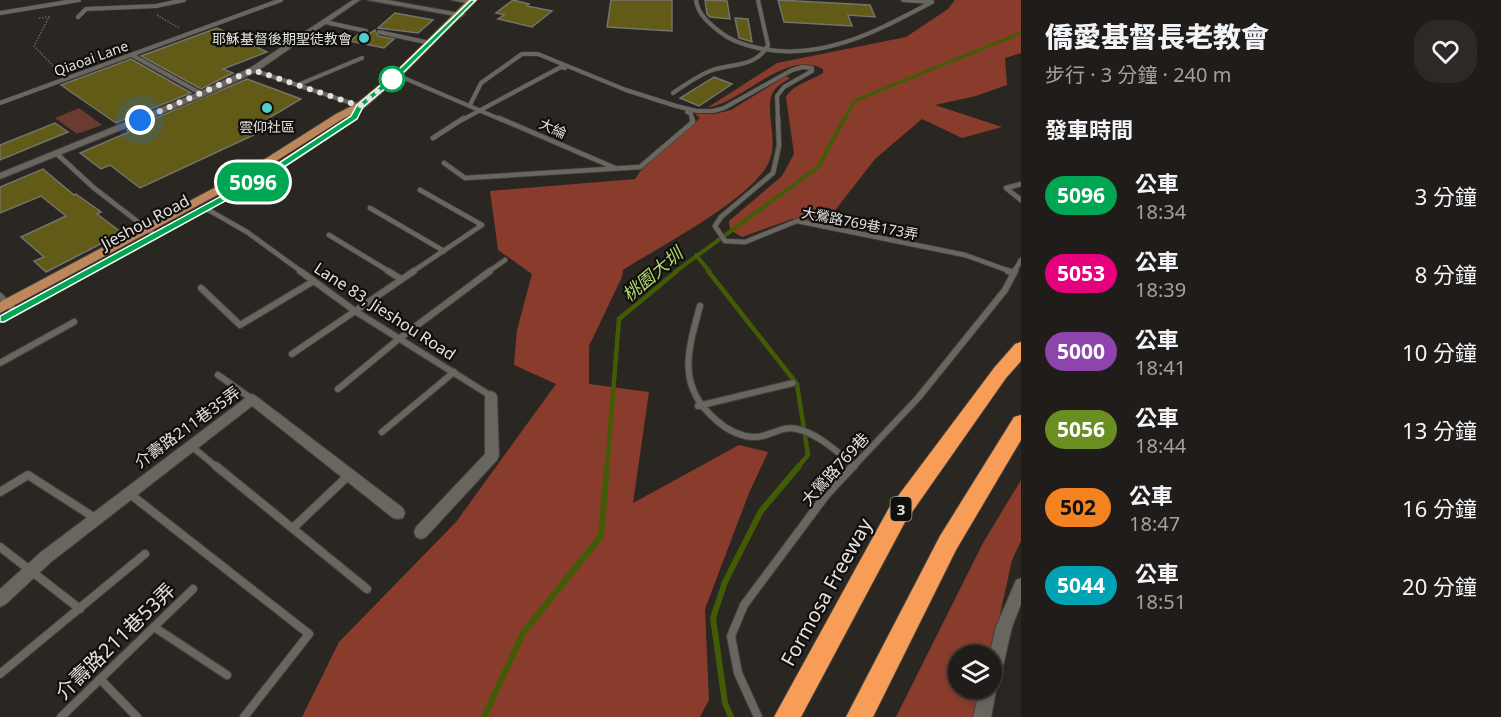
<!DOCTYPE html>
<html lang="zh-TW">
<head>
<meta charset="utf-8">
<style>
  :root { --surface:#201c19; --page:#2d2926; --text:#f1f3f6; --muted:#a2a1a2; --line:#3d3a38 }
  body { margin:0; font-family:"Noto Sans","Noto Sans TC",sans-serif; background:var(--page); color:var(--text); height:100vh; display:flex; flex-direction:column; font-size:22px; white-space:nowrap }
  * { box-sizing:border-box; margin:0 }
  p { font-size:20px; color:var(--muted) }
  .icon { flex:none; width:33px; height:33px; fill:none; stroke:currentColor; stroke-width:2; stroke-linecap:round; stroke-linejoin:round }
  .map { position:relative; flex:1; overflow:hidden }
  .panel { display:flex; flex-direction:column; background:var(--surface); width:480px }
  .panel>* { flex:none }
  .badge { padding:0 12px; border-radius:20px; font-size:21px; line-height:39px }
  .fabs { position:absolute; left:948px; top:645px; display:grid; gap:12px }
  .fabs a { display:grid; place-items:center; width:54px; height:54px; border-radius:50%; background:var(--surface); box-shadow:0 3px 9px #0003,0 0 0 2px var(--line); font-size:30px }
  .you { position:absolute; width:30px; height:30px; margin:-15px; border:4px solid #fff; border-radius:50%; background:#1a73e8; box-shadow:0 0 0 9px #1a73e833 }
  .map>.badge { position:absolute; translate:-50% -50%; box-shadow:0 0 0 3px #fff }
  h2 { padding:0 24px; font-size:22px; line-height:54px }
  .round { display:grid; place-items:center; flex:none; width:63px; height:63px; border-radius:24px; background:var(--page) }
  .summary { display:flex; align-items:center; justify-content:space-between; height:102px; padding:0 24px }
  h1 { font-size:28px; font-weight:800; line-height:45px }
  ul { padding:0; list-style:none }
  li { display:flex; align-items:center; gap:18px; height:78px; padding:0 24px }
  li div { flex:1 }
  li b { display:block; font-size:22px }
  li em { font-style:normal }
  li .badge { min-width:66px; font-weight:700; text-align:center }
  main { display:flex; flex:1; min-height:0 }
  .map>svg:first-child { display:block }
  .green { fill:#6a3b30 }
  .forest { fill:#893c2c }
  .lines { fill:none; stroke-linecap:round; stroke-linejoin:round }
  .stream-far3 { stroke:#425c06; stroke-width:3 }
  .stream-far2 { stroke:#425c06; stroke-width:4 }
  .stream-far1 { stroke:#425c06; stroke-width:4.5 }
  .stream { stroke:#425c06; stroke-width:6 }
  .building { fill:#625b17; stroke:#74736c; stroke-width:1.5 }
  .service-far3-casing { stroke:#44413d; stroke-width:5 }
  .service-far2-casing { stroke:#44413d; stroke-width:6 }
  .service-far1-casing { stroke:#44413d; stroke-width:8 }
  .service-casing { stroke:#44413d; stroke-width:10 }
  .minor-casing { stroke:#44413d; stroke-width:2 }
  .secondary-casing { stroke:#44413d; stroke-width:2 }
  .primary-casing { stroke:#44413d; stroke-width:2 }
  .motorway-casing { stroke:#44413d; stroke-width:2 }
  .path { stroke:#696661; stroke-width:1.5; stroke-dasharray:1.5 1.5; stroke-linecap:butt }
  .service-far3 { stroke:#69655f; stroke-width:4 }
  .service-far2 { stroke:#69655f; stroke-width:4.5 }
  .service-far1 { stroke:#69655f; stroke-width:6 }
  .service { stroke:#69655f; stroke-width:8 }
  .minor { fill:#69655f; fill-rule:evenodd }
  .secondary { fill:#69655f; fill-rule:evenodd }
  .primary { fill:#be875b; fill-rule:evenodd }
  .motorway { fill:#f79d58; fill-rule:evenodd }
  .line { fill:#00a651; stroke:#fff; stroke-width:1.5 }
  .walk { stroke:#e3e1dd; stroke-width:6; stroke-dasharray:0 10.8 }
  .poi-dot { fill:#52cdce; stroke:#110f0d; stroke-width:2 }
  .stop-dot { fill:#fff; stroke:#00a651; stroke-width:3 }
  .labels { text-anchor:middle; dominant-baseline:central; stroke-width:4.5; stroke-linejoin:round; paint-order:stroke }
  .far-poi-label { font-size:14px; fill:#e3e1dd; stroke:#110f0d; text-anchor:end }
  .far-street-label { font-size:14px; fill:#e3e1dd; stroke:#110f0d }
  .shield { fill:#110f0d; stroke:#a4a29f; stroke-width:1.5 }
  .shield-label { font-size:15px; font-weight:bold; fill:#e3e1dd }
  .street-label { font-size:16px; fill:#e3e1dd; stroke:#110f0d }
  .water-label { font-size:18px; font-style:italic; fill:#b0d76f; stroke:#110f0d }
  .near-street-label { font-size:20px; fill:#e3e1dd; stroke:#110f0d }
</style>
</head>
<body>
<main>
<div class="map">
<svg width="1021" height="717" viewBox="0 0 1021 717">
  <rect width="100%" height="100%" fill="#2a2621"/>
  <polygon class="green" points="79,108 102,125 77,134 55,118"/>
  <g class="forest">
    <path d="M955 0H1021V53L1005 58 1007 85 976 96 935 105 1002 127 962 138 922 119 875 159 826 222 792 219 742 237 730 230 729 221 782 176 794 154 786 97C795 83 809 82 823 73V69C785 49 744 102 707 108L777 63 906 37 948 9Z"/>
    <path d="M786 76 790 78C783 83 773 88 771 97 766 121 781 146 765 169 740 205 662 245 623 270L622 277 589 346V384L649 392 633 503 739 445 768 452 749 493 705 609 709 700 700 717H302L339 642 456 522 556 384 514 365 517 330 532 274 498 250 490 191 635 179 641 170 700 118 695 114H714L731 110Z"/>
    <polygon points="1021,480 1021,541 1012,560 991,655 958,656 958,688 984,689 978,717 896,717 983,543"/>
  </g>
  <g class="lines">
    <polyline class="stream-far3" points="844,120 854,101 1021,33"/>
    <g class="stream-far2">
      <polyline points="696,255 710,272"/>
      <polyline points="675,272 818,167 845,118"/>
    </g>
    <g class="stream-far1">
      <polyline points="708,271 797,384 808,455 797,468"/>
      <polyline points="607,468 619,319 677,271"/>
    </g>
    <g class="stream">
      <polyline points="484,717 523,633 601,536 607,466"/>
      <polyline points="731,717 725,703 713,618 725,582 761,511 799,466"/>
    </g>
  </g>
  <g class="building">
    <polygon points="513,0 529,4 527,6 552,11 532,27 498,19 504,15 496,13"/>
    <polygon points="611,0 672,0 672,31 607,27"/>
    <polygon points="705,0 727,1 730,19 710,17 707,14"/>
    <polygon points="778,0 870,5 875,17 848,15 852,26 784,22"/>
    <polygon points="395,13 433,20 418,33 378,28"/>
    <polygon points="735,18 748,19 752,42 739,38"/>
    <polygon points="217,28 267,52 223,69 233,73 201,89 141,56"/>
    <polygon points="375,30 378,36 394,39 384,48 350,41 359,34 367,35"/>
    <polygon points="131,59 191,93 116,123 61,85"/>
    <polygon points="714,77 732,84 699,106 680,98"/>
    <polygon points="247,79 301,99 252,128 260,132 140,188 110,165 101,169 80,153 129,132 127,130"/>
    <polygon points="55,123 68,132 0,160 0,145"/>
    <polygon points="43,169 74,195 76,194 101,212 97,214 122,233 46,272 34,261 44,257 21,237 66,216 41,196 0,213 0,187"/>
  </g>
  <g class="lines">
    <defs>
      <g id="service-far3">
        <path d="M696 0C698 15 709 23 720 32 731 41 744 45 758 48 822 62 877 31 932 2L903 0"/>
        <polyline points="0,13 79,0"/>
        <polyline points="78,17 86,9 156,6 184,0"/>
        <polyline points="325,22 366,31"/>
        <polyline points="379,32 430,43"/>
        <polyline points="132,55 202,94"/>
        <polyline points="253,70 360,106"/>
        <polyline points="397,75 502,120"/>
        <polyline points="300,84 362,58"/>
        <path d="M673 93C685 85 697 76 710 71 731 63 756 68 768 45L758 0"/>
        <polyline points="0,103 281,0"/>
        <polyline points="470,105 481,83 522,54 538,54 626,90 676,106 697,111 713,111 724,108 792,70 803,67 812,68 812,71 784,87 777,96 778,120"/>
        <polyline points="687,112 691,114 692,120"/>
        <polyline points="462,120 561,67 565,68"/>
      </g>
      <g id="service-far2">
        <polyline points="499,118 615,168"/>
        <polyline points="778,118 779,146 773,173 721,217 715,226 725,241 745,242 797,221 965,255 1012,272"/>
        <polyline points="433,138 464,118"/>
        <polyline points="57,154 94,188 155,235"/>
        <polyline points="444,163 465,178 640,167 693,122 692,118"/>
        <polyline points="1021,184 1006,188 1021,200"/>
        <polyline points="205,208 247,232 302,272"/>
        <polyline points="370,208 444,251"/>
        <polyline points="329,235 390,272"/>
        <polyline points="412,272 482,225 420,190"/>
        <polyline points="488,272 505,260"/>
        <polyline points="1014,272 1021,260"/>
      </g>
      <g id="service-far1">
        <polyline points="300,271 355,311 491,396"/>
        <polyline points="388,271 401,279"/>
        <polyline points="1008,271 1013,273"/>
        <polyline points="201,288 240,325 312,282"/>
        <polyline points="0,296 15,311"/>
        <path d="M700 306C688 350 676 386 716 420 726 429 738 436 753 437 769 438 781 425 797 429 819 434 838 453 855 466"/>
        <polyline points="292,354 414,271"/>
        <polyline points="0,363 74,322"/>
        <polyline points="218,375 252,399"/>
        <polyline points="338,389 400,338 490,271"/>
        <polyline points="698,406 793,383"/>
        <polyline points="382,432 454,372"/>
        <polyline points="191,446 218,468"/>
        <polyline points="852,468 918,398 1005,290 1015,271"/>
      </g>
      <g id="service">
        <polyline points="216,466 367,589"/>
        <polyline points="0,492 28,475 95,518"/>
        <polyline points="130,494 309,634 244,717"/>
        <polyline points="293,528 349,475"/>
        <polyline points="0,547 80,609"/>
        <polyline points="154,627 227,675"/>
        <polyline points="0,674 145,554"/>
        <polyline points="100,679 137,717"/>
        <polyline points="61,717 193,589"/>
        <polyline points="758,717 738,673 731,636 744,605 826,495 853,466"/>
      </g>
      <g id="minor">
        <polygon points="353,0 360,0 256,72 205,96 0,179 0,173 199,92 250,68"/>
        <polygon points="491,391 495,393 497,396 499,456 497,460 426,537 421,539 416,537 414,532 416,527 485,454 485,396 487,393"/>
        <polygon points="252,394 256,396 403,508 405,513 403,518 398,519 393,518 252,406 51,562 6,604 0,607 0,589 41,552 248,396"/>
        <polygon points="1021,578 1021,604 1012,627 1000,679 997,686 991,717 973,717 980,688 992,688 992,656 989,656 996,627 1016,580"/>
      </g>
      <g id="secondary">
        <polygon points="367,0 387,0 465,14 461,17"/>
        <polygon points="451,0 473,0 475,2 471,4"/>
      </g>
      <polygon id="primary" points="468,0 477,0 400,77 364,108 344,118 254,175 0,313 0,302 246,171 336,114 356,104 394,73"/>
      <g id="motorway">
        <polygon points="1021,342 1021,361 1006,378 905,522 801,717 774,717 889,508 994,368 1015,344"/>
        <polygon points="1021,415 1021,440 956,550 873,717 846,717 940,536 1014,417"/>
      </g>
    </defs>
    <use href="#service-far3" class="service-far3-casing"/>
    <use href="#service-far2" class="service-far2-casing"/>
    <use href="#service-far1" class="service-far1-casing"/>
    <use href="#service" class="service-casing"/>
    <use href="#minor" class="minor-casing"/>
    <use href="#secondary" class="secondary-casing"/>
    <use href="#primary" class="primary-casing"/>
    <use href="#motorway" class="motorway-casing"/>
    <g class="path">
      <polyline points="157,15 179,28"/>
      <polyline points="39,18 49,17 34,46 60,73"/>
    </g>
    <use href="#service-far3" class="service-far3"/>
    <use href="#service-far2" class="service-far2"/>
    <use href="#service-far1" class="service-far1"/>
    <use href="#service" class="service"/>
    <use href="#minor" class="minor"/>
    <use href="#secondary" class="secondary"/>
    <use href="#primary" class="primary"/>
    <use href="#motorway" class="motorway"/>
  </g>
  <polygon class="line" points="471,0 476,0 400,76 363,107 357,119 269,177 4,322 0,322 0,316 262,174 351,116 357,105 395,73"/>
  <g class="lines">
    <polyline class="walk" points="140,120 253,70 360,106 397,75 392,79"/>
  </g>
  <g class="poi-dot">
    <circle cx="364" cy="38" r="6"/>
    <circle cx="267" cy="108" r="6"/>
  </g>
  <circle class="stop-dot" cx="392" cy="79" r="12"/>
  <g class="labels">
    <g class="far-poi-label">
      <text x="352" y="38">耶穌基督後期聖徒教會</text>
      <text x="267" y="126" text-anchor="middle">雲仰社區</text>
    </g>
    <g class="far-street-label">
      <text transform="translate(91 58) rotate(-20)">Qiaoai Lane</text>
      <text transform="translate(553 128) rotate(24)">大綸</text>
      <text transform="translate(860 223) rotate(11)">大鶯路769巷173弄</text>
    </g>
    <rect class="shield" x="890.5" y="497" width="21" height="24" rx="4.5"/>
    <g class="shield-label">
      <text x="901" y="509">3</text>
    </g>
    <g class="street-label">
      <text transform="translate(145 222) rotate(-28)">Jieshou Road</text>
      <text transform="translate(385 311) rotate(33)">Lane 83, Jieshou Road</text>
      <text transform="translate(187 427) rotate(-36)">介壽路211巷35弄</text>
      <text transform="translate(835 469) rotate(-48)">大鶯路769巷</text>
    </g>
    <g class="water-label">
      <text transform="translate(652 274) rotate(-40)">桃園大圳</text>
    </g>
    <g class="near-street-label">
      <text transform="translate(826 592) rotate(-61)">Formosa Freeway</text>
      <text transform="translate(115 641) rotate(-44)">介壽路211巷53弄</text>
    </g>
  </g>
</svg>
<div class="fabs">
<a><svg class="icon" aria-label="layers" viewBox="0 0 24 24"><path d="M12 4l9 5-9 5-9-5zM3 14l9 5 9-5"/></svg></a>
</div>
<div class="you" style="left:140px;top:120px"></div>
<b class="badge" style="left:253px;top:182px;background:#00a651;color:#fff">5096</b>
</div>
<section class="panel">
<div class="summary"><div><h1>僑愛基督長老教會</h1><p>步行 · 3 分鐘 · 240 m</p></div><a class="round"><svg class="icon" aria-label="heart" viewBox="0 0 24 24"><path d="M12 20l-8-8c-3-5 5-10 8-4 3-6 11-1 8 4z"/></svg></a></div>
<h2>發車時間</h2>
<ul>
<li><span class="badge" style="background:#00a651;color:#fff">5096</span><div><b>公車</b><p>18:34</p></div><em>3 分鐘</em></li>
<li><span class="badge" style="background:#e6007e;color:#fff">5053</span><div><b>公車</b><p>18:39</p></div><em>8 分鐘</em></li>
<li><span class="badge" style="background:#8e44ad;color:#fff">5000</span><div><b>公車</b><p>18:41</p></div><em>10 分鐘</em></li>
<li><span class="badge" style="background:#6b8e23;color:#fff">5056</span><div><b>公車</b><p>18:44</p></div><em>13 分鐘</em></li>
<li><span class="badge" style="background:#f58220;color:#111">502</span><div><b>公車</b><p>18:47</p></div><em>16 分鐘</em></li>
<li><span class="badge" style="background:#00a3b4;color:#fff">5044</span><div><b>公車</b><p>18:51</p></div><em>20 分鐘</em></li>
</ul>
</section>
</main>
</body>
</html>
